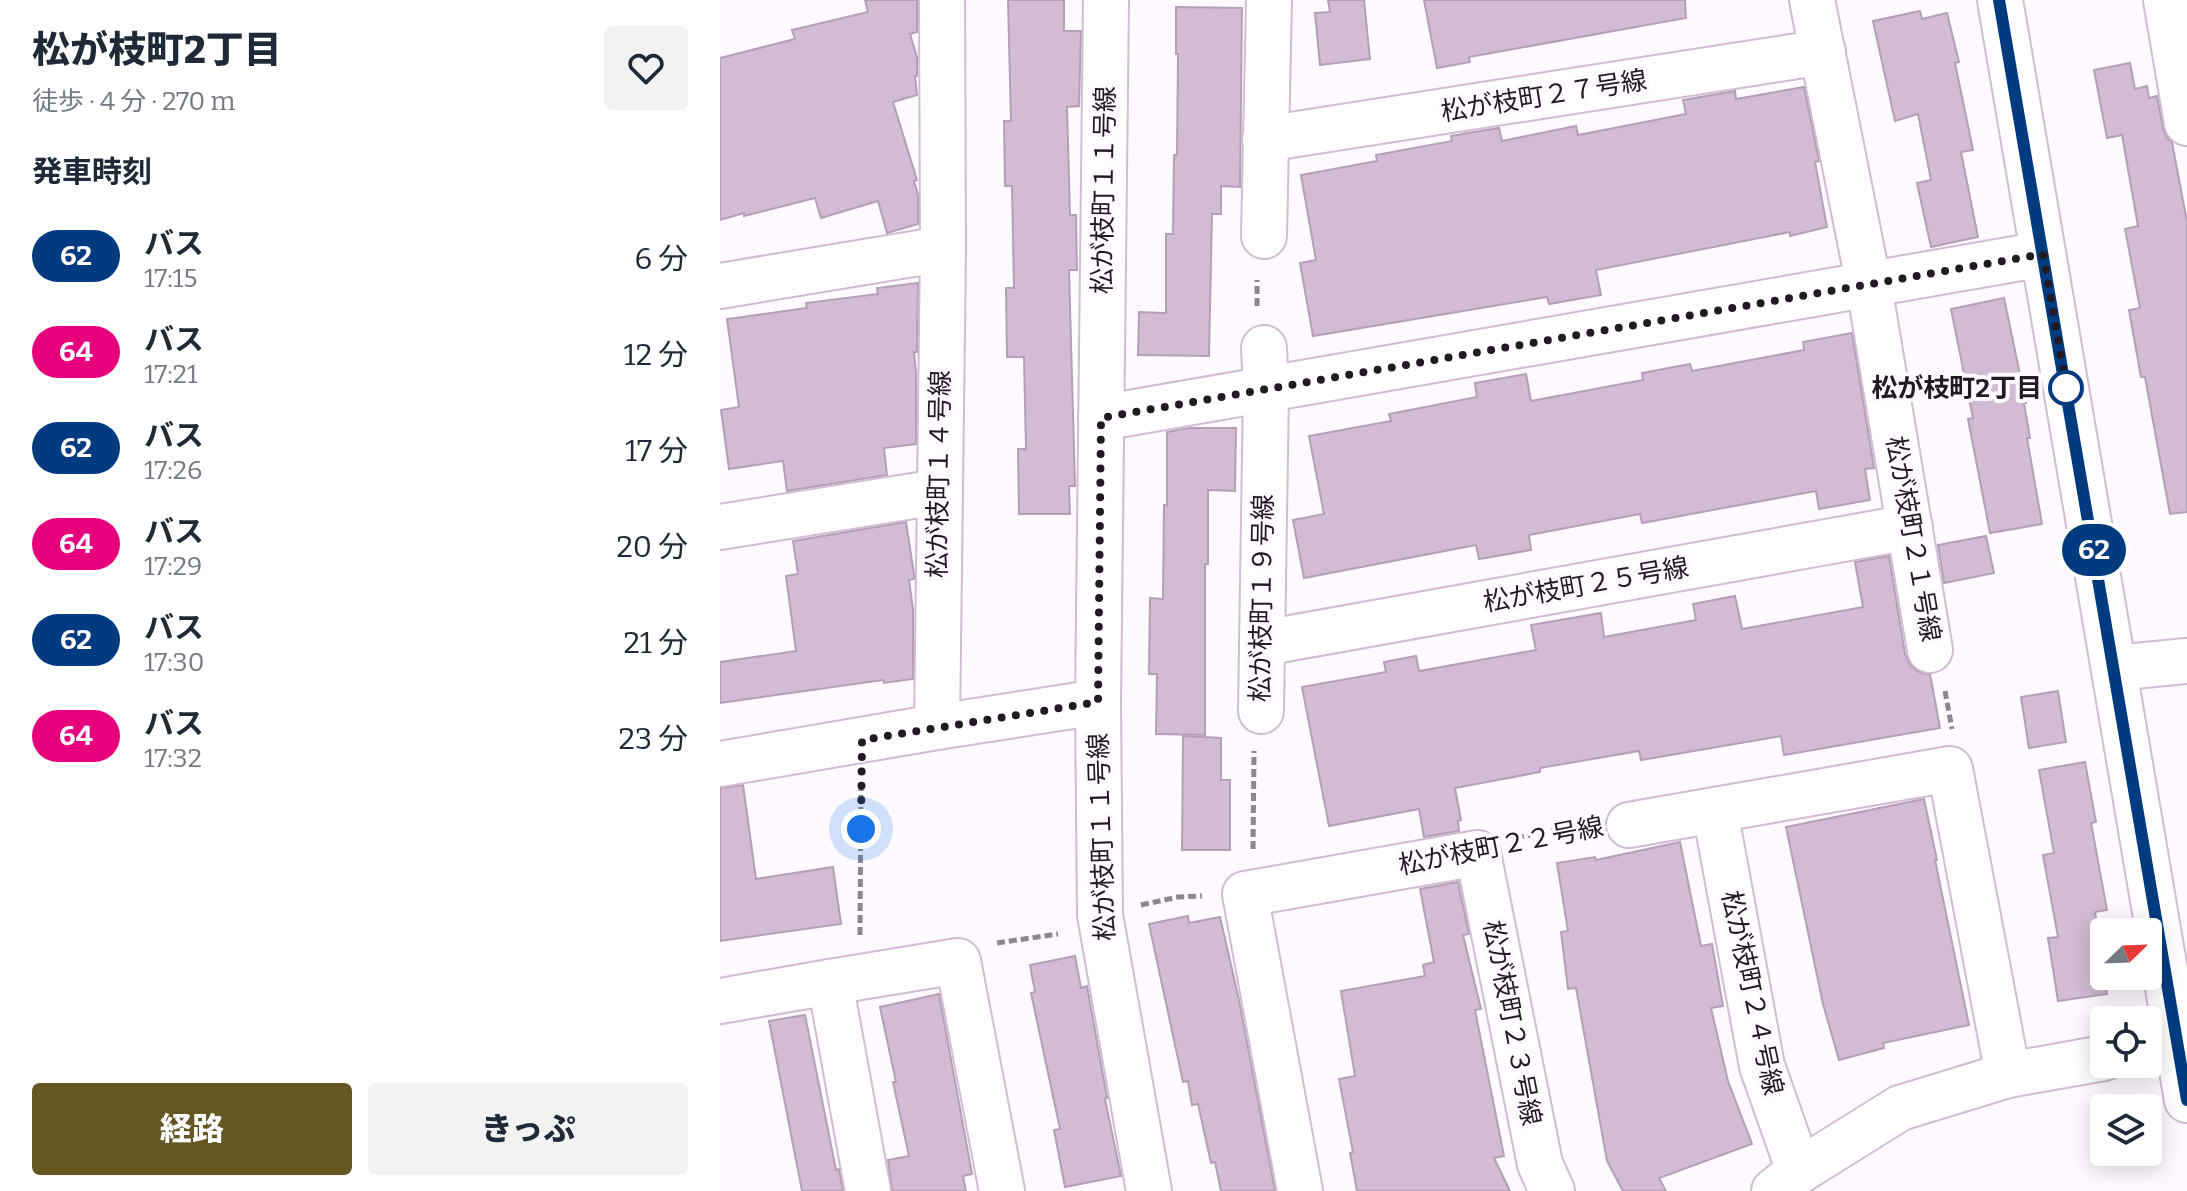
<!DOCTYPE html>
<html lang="ja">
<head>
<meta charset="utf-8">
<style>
  :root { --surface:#fff; --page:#f2f2f3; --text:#1f2937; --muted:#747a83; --accent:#655724 }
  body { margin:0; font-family:Bitter,"Noto Sans JP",serif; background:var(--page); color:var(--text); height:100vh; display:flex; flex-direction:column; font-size:30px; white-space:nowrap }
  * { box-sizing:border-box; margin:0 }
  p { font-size:26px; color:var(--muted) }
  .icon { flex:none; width:44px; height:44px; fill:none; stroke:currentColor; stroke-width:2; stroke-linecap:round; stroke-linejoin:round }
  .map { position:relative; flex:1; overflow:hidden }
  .panel { display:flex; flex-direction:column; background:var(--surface); width:720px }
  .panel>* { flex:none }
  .badge { padding:0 16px; border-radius:26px; font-size:28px; line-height:52px }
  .needle { width:52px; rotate:67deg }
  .fabs { position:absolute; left:1370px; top:918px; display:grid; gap:16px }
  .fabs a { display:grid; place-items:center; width:72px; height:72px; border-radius:8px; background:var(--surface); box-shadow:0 4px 20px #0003; font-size:40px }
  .you { position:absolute; width:40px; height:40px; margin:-20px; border:6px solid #fff; border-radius:50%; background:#1a73e8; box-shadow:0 0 0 12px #1a73e833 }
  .map>.badge { position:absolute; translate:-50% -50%; box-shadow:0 0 0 4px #fff }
  h2 { padding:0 32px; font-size:30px; line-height:72px }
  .round { display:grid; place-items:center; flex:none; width:84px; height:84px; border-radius:8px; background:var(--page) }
  .head { display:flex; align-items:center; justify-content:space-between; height:136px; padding:0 32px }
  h1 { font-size:38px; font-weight:800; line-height:60px }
  .button { display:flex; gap:16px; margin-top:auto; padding:16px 32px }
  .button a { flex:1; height:92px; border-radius:8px; background:var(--accent); color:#fff; font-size:32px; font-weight:800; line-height:92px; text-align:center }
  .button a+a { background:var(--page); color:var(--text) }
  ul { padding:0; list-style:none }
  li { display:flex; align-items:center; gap:24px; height:96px; padding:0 32px }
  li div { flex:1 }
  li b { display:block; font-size:30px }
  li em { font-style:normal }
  li .badge { min-width:88px; font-weight:700; text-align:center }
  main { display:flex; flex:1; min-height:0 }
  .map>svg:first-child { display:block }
  .building { fill:#d2bbd3; stroke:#b49fb6; stroke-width:2 }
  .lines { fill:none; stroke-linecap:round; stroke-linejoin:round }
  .minor-casing { stroke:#d2bcd4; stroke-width:48 }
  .path { stroke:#8c868d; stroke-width:5; stroke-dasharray:8 4; stroke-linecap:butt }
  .minor { stroke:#fff; stroke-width:44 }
  .line-casing { stroke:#fff; stroke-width:18 }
  .line { stroke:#003b80; stroke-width:12 }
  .walk { stroke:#221a23; stroke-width:8; stroke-dasharray:0 14.4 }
  .stop-dot { fill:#fff; stroke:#003b80; stroke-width:4 }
  .labels { text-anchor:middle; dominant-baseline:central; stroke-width:8; stroke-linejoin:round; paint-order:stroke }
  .street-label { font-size:26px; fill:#221a23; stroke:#fefaff }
  .stop-label { font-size:26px; font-weight:bold; fill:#221a23; stroke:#fefaff; text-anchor:end }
</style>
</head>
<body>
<main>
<section class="panel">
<div class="head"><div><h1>松が枝町2丁目</h1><p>徒歩 · 4 分 · 270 m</p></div><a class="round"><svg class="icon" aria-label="heart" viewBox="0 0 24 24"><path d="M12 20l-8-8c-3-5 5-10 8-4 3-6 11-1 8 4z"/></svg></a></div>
<h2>発車時刻</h2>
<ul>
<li><span class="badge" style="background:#003b80;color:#fff">62</span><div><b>バス</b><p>17:15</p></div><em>6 分</em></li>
<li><span class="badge" style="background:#e6007e;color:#fff">64</span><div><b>バス</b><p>17:21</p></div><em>12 分</em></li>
<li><span class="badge" style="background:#003b80;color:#fff">62</span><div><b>バス</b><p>17:26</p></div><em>17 分</em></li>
<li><span class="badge" style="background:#e6007e;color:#fff">64</span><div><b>バス</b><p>17:29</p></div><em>20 分</em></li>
<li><span class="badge" style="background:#003b80;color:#fff">62</span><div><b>バス</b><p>17:30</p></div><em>21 分</em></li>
<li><span class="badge" style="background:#e6007e;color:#fff">64</span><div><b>バス</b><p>17:32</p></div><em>23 分</em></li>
</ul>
<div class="button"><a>経路</a><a>きっぷ</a></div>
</section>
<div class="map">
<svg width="1467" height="1191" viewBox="0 0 1467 1191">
  <rect width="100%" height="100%" fill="#fefaff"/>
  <g class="building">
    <polygon points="145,0 197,0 197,32 190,34 197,57 197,76 195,76 197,95 173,102 197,180 194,181 198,195 198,224 167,233 158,201 101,218 95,198 24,216 24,213 0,220 0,58 75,39 72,30 148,12"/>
    <polygon points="288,0 344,0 344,31 361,31 359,106 347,107 350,215 356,215 357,270 349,270 355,486 349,486 350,514 299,514 298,449 306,449 304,357 287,357 286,288 294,288 292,186 285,186 284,121 291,121"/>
    <polygon points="608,0 644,0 650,59 600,65 595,13 610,12"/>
    <polygon points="704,0 965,0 966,18 749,57 750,62 717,68"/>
    <polygon points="456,7 522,8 520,187 501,186 501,214 492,214 489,356 418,355 419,312 446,313 446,234 453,234 454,155 457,155 458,54 456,54"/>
    <polygon points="1200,11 1202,19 1227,13 1239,62 1235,63 1253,150 1241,152 1258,237 1211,247 1197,183 1211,180 1198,114 1175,121 1153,21"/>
    <polygon points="1410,63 1415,89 1427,86 1429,98 1437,96 1443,128 1447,138 1452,142 1467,222 1467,512 1450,514 1425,377 1421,377 1409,310 1420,308 1405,229 1418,226 1402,135 1387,138 1374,70"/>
    <polygon points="1084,87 1099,161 1095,162 1107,227 1070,236 1070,232 876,270 881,295 829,304 827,297 593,336 580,263 596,260 581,175 657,161 656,155 732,141 731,136 748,133 779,128 782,141 856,126 858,135 966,114 963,100 1015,91 1016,99"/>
    <polygon points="198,283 197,352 194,352 196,372 196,444 164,448 167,475 67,491 63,461 9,469 1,410 19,407 7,319 87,308 86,303 158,294 157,288"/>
    <polygon points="1284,298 1306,403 1304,403 1310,438 1307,438 1322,524 1270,533 1248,419 1253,418 1231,309"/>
    <polygon points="1132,333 1154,468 1145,469 1150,500 1099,509 1096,491 922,523 920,514 809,535 811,550 759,559 756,545 584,578 573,520 604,514 589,436 671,421 669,414 757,397 755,383 806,374 811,401 923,380 922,373 970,364 972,371 1084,350 1083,342"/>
    <polygon points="469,428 516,428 515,491 488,490 488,564 485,564 485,735 436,734 437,674 429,674 430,598 443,599 444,505 447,505 447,432"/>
    <polygon points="186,522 194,574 194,579 189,580 193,609 193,679 164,683 163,680 0,703 0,662 76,651 66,576 78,574 73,541"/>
    <polygon points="1266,536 1274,573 1224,583 1218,545"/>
    <polygon points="1169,556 1185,654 1191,666 1201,673 1210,674 1220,728 1064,755 1061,736 921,760 919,751 820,768 820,772 735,788 741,820 738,821 739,831 704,837 699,809 609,826 582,687 666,672 664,662 696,656 699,671 816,650 811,625 881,613 884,637 976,620 973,604 1015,596 1022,629 1143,607 1135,562"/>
    <polygon points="1338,691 1346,742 1309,748 1301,697"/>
    <polygon points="463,736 501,738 501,780 510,780 510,850 462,850"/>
    <polygon points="1365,762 1376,822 1371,823 1387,910 1375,912 1387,994 1338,1001 1328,938 1338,937 1323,855 1334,853 1319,770"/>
    <polygon points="23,785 36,879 113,867 121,924 0,941 0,788"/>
    <polygon points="1204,799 1217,860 1215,860 1249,1025 1163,1043 1164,1048 1119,1060 1103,1004 1066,827"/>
    <polygon points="960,842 981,946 992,944 1003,1006 991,1008 1008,1081 1032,1144 939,1178 946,1191 903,1191 887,1161 856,988 848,989 841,932 848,931 837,863 875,857 876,860"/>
    <polygon points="738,882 749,934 743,935 761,1009 755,1010 784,1156 774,1158 790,1191 637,1191 630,1153 633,1152 619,1079 635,1076 621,991 705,976 703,965 714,962 700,889"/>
    <polygon points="468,916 469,923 500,917 519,1000 555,1191 501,1191 495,1162 491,1163 478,1104 472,1105 468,1081 463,1082 429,924"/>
    <polygon points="355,956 361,988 367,986 387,1098 385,1099 401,1176 345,1187 334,1130 340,1129 311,993 315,992 310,965"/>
    <polygon points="219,994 252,1174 243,1176 246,1191 172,1191 168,1160 189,1156 173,1082 176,1082 160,1007"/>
    <polygon points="85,1015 116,1170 119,1169 123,1191 82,1191 49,1021"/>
  </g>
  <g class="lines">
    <defs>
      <g id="minor">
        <polyline points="386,0 378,702 380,915 429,1191"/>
        <polyline points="1092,0 1149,286 1210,650"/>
        <polyline points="1280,0 1467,1100"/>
        <polyline points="1446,0 1467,123"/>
        <polyline points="545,139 1103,52"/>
        <polyline points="544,236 549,0"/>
        <polyline points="0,286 223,249"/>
        <polyline points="381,418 1323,254"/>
        <polyline points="0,527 218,492"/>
        <polyline points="543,643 1190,527"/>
        <polyline points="1394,668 1467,661"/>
        <polyline points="541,711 546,390 544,348"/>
        <polyline points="217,727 378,702"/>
        <polyline points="0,764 217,727 223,249 222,0"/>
        <polyline points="995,811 1042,1066 1079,1171"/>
        <polyline points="909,825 1230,769 1288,1075"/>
        <polyline points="110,982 238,961 282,1191"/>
        <polyline points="0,1001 110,982 148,1191"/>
        <polyline points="580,1191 525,894 758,853 820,1164 832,1191"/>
        <polyline points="1054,1191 1079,1171 1180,1108 1288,1075 1384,1058"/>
      </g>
    </defs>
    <use href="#minor" class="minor-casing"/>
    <g class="path">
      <polyline points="537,306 537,280"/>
      <polyline points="1225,691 1232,729"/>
      <polyline points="796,838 868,823"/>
      <polyline points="533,849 534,751"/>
      <polyline points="421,905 458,897 482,896"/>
      <polyline points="140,935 141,785"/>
      <polyline points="277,943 338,934"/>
    </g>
    <use href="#minor" class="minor"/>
  </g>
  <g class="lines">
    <defs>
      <polyline id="line" points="1279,0 1467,1100"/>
    </defs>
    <use href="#line" class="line-casing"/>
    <use href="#line" class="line"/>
    <polyline class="walk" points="141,829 142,740 378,702 381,418 1323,254 1349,402 1346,388"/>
  </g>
  <circle class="stop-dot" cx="1346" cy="388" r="16"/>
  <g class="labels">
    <g class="street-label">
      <text transform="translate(824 96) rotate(-9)">松が枝町２７号線</text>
      <text transform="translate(384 190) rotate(-89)">松が枝町１１号線</text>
      <text transform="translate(219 474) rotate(-89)">松が枝町１４号線</text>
      <text transform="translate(1193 539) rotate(80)">松が枝町２１号線</text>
      <text transform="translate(866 585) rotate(-10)">松が枝町２５号線</text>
      <text transform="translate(542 598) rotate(-89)">松が枝町１９号線</text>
      <text transform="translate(382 837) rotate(-92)">松が枝町１１号線</text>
      <text transform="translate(781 846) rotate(-11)">松が枝町２２号線</text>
      <text transform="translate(1032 993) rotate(78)">松が枝町２４号線</text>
      <text transform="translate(792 1023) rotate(79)">松が枝町２３号線</text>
    </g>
    <g class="stop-label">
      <text x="1322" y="388">松が枝町2丁目</text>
    </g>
  </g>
</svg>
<div class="fabs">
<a><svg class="needle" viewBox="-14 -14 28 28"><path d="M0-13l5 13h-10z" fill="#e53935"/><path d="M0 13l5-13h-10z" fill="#747a83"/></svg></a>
<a><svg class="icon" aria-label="locate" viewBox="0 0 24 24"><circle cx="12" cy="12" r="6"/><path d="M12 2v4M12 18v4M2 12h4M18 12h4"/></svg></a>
<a><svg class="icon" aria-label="layers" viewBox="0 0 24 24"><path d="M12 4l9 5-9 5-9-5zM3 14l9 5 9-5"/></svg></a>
</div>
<div class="you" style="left:141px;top:829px"></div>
<b class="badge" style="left:1374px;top:550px;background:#003b80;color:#fff">62</b>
</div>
</main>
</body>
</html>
